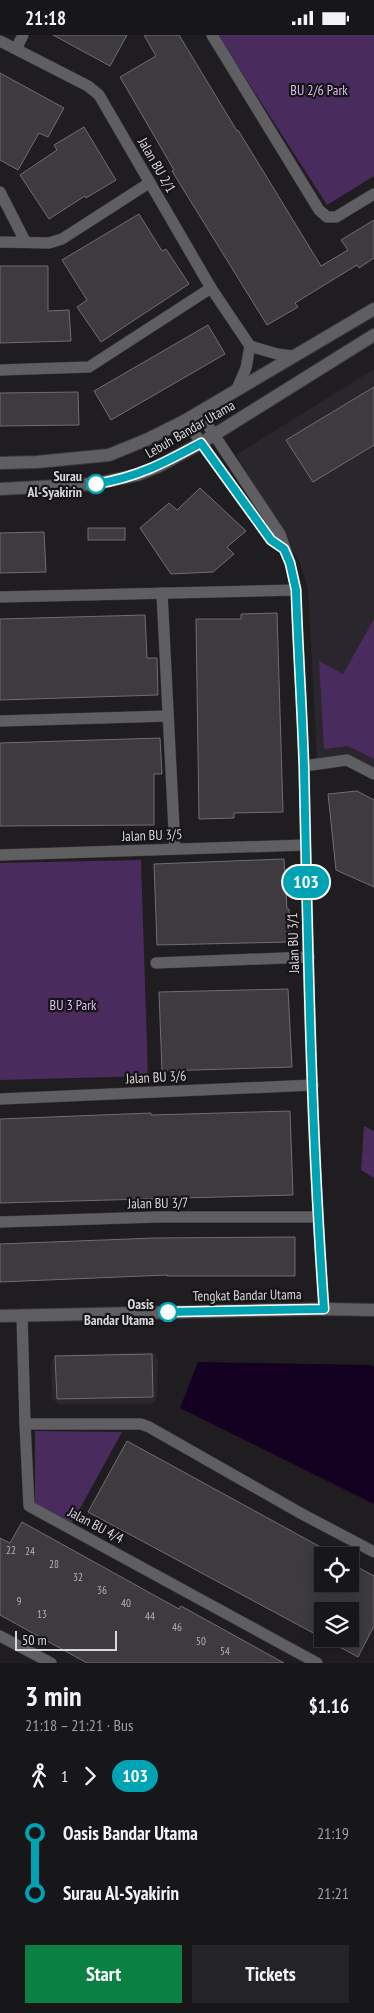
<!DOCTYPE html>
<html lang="en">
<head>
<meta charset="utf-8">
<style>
  :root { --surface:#171618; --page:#242325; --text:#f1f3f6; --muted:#9e9fa2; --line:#363537; --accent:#0b8043 }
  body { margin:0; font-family:"PT Sans Narrow",sans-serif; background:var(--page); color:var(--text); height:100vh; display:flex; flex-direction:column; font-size:19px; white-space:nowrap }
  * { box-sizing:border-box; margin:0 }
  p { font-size:16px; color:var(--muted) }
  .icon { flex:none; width:28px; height:28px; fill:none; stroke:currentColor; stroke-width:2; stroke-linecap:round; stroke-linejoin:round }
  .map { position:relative; height:1628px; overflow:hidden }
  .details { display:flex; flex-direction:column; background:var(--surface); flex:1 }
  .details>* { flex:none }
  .badge { padding:0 10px; border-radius:16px; font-size:18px; line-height:32px }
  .controls { position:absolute; left:314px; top:1512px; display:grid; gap:10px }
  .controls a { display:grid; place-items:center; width:45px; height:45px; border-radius:0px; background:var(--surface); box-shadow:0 2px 12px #0003,0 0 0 1px var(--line); font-size:25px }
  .scale { position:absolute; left:15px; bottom:12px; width:102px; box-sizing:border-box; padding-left:5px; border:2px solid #d8d7d9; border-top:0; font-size:14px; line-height:18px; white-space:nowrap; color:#d8d7d9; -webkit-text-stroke:4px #161417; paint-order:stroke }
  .map>.badge { position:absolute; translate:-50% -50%; box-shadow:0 0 0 2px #fff }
  .legs { display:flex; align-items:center; gap:8px; height:55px; padding:0 25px; font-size:16px }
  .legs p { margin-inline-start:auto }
  .summary { display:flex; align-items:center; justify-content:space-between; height:85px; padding:0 25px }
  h1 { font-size:28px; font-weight:800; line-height:38px }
  .action { display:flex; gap:10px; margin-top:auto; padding:10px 25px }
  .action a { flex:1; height:58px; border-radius:0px; background:var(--accent); color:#fff; font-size:20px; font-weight:800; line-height:58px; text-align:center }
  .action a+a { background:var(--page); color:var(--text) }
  ul { padding:0 25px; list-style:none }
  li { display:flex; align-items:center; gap:18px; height:60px; font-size:19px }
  li i { display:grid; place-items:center; width:8px; height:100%; margin:0 6px; background:currentColor }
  li i::after { content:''; width:12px; height:12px; margin:-6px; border:4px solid; border-radius:50%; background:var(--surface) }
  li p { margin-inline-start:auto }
  li:first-child i { background:linear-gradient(#0000 50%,currentColor 0) }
  li:last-child i { background:linear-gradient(currentColor 50%,#0000 0) }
  .status { display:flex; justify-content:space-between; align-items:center; height:35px; padding:0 25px; background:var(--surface); direction:ltr }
  .status svg { height:14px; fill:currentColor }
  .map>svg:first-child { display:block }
  .built { fill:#2a262d }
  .green { fill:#492b5e }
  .water { fill:#140021 }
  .building { fill:#3d3b3e; stroke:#6f6d70; fill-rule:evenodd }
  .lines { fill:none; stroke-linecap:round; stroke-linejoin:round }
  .minor-casing { stroke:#3b393c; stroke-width:12 }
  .tertiary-casing { stroke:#3b393c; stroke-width:14 }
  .secondary-casing { stroke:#3b393c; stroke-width:14 }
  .minor { stroke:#5f5e61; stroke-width:11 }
  .tertiary { stroke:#5f5e61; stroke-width:12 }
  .secondary { stroke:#5f5e61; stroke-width:12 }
  .line-1-casing { stroke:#fff; stroke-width:11 }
  .line-1 { stroke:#00a3b4; stroke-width:8 }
  .stop-1-dot { fill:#fff; stroke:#00a3b4; stroke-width:2.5 }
  .labels { text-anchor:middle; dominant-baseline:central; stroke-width:4.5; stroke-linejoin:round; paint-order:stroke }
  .number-label { font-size:11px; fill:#b1b0b2 }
  .park-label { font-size:14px; fill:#dfbcfa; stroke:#161417 }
  .street-label { font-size:14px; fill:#d8d7d9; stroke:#161417 }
  .stop-label { font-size:14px; font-weight:bold; fill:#d8d7d9; stroke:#161417; text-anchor:end }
</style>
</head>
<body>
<div class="status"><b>21:18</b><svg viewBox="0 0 49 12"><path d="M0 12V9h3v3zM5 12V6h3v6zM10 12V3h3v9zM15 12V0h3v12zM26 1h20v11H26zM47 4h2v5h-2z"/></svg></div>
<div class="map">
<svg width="374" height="1628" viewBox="0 0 374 1628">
  <rect width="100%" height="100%" fill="#1f1d20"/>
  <g class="built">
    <polygon points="374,334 374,733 348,720 317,723 308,554 300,528 236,420"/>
    <polygon points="151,1317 156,1320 158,1327 157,1361 155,1367 151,1369 59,1369 52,1364 51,1328 55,1320"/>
  </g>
  <g class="green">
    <polygon points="218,0 374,0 374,141 327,170"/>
    <polygon points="374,584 374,724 348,711 324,714 319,626 343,639"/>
    <polygon points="141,825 148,1041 0,1045 0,828"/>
    <polygon points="364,1091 374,1096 374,1143 361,1135"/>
    <polygon points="35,1396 122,1397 72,1488 35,1470"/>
  </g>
  <polygon class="water" points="198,1327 371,1330 374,1332 374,1469 180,1373"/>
  <g class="building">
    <polygon points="53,0 127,0 110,31"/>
    <polygon points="144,0 179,0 237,96 238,95 321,231 348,215 341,205 374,185 374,223 359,233 357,230 295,268 298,272 267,290 172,136 174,135 120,42 156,21"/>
    <polygon points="0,38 64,73 48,102 39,98 18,135 0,125"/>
    <polygon points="84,92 116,145 86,163 85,161 49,184 20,140 57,115 54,110"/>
    <polygon points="139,179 162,216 166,214 189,249 101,307 77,272 87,265 62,225"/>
    <polygon points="0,231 48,231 48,276 69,275 71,306 0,308"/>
    <polygon points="208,290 225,319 111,385 94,356"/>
    <polygon points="374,352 374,410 313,447 286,405"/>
    <polygon points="78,357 79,390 0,391 0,358"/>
    <polygon points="200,453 246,496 227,512 234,519 213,537 171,539 140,493 169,468 177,475"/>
    <rect x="88" y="493" width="37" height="12"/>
    <polygon points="44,497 46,537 0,538 0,498"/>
    <polygon points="277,578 283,777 234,778 234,783 199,784 196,584 241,584 241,579"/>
    <polygon points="145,580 147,623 157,623 158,660 0,665 0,584"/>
    <polygon points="160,703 162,739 154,739 154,790 0,791 0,708"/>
    <polygon points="357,756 374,765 374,852 336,835 328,759"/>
    <polygon points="284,824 287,874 289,874 290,907 157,910 154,829"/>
    <polygon points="288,954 292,1032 162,1036 159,957"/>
    <polygon points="290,1076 293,1160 0,1168 0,1084 151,1078 151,1080"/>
    <polygon points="295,1202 295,1241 167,1241 167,1240 0,1247 0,1209 154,1203"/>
    <polygon points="152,1319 153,1362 57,1364 55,1321"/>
    <path d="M127 1406 337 1521H322V1549H350V1528L374 1541V1591L358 1622 88 1477ZM322 1576H350V1604H322Z"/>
    <polygon points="22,1487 179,1574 181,1571 284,1628 87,1628 0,1580 0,1503 10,1508"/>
  </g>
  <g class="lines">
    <defs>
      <g id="minor">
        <polyline points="212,0 319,175 327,182 336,182 374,159"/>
        <polyline points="0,6 88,51 99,60 211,253 250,311 246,333 237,354"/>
        <polyline points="16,14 23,0"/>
        <polyline points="0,157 25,206"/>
        <polyline points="0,207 49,208 62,204 149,148"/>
        <polyline points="250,311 277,319 293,321"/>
        <polyline points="0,335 89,332 211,253"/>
        <path d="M199 377 280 499 290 528 296 555C298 614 302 673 304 733 308 913 311 1094 324 1274"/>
        <polyline points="186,385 201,408 271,505 284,514"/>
        <polyline points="162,558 175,814"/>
        <polyline points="0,562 296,555"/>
        <polyline points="0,686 168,681"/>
        <polyline points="304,731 347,725 374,739"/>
        <polyline points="0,820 305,810"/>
        <polyline points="156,928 309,922"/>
        <polyline points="0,1064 313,1050"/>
        <polyline points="0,1187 157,1182 317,1182"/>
        <polyline points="22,1280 25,1389 29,1471 317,1628"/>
        <polyline points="25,1389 141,1389 149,1392 302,1479 374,1517"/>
        <polyline points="0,1601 51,1628"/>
      </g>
      <polyline id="tertiary" points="0,1281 324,1274 374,1275"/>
      <g id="secondary">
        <polyline points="0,428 37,427 109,420 148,404 186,385 374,274"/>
        <polyline points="0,454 94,449 137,440 159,431 201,408 374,300"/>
      </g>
    </defs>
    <use href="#minor" class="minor-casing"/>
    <use href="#tertiary" class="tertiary-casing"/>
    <use href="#secondary" class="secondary-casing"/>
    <use href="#minor" class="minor"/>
    <use href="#tertiary" class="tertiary"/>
    <use href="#secondary" class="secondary"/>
  </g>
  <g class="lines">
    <defs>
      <path id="line-1" d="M96 449C138 442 164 428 201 408L271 505 284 514 290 528 296 555C298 614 302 673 304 733 308 913 311 1094 324 1274L168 1277"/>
    </defs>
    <use href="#line-1" class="line-1-casing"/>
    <use href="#line-1" class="line-1"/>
  </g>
  <g class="stop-1-dot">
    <circle cx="96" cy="449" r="9"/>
    <circle cx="168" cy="1277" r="9"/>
  </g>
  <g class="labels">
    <g class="number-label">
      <text x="11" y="1515">22</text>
      <text x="30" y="1516">24</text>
      <text x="54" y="1529">28</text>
      <text x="78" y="1542">32</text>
      <text x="102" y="1555">36</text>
      <text x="19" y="1566">9</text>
      <text x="126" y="1568">40</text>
      <text x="42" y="1579">13</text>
      <text x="150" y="1581">44</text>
      <text x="177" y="1592">46</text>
      <text x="201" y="1606">50</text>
      <text x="225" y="1616">54</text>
    </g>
    <g class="park-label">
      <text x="319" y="55">BU 2/6 Park</text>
      <text x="73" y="970">BU 3 Park</text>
    </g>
    <g class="street-label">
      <text transform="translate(157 130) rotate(60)">Jalan BU 2/1</text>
      <text transform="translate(190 394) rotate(-30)">Lebuh Bandar Utama</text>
      <text transform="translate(152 800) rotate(-2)">Jalan BU 3/5</text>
      <text transform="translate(293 908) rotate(-92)">Jalan BU 3/1</text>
      <text transform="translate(156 1042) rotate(-3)">Jalan BU 3/6</text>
      <text transform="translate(158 1168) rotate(-1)">Jalan BU 3/7</text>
      <text transform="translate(247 1260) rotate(-1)">Tengkat Bandar Utama</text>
      <text transform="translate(96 1490) rotate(28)">Jalan BU 4/4</text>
    </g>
    <g class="stop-label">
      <text x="82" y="441">Surau<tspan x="82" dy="16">Al-Syakirin</tspan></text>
      <text x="154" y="1269">Oasis<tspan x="154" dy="16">Bandar Utama</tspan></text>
    </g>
  </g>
</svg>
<div class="controls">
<a><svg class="icon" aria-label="locate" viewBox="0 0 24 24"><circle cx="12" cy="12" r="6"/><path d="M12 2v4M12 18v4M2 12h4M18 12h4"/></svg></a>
<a><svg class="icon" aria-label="layers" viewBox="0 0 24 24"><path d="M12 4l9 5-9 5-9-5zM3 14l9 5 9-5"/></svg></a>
</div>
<div class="scale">50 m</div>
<b class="badge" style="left:306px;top:847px;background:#00a3b4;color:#fff">103</b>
</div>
<section class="details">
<div class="summary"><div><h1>3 min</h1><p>21:18 – 21:21 · Bus</p></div><b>$1.16</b></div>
<div class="legs"><svg class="icon" aria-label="walk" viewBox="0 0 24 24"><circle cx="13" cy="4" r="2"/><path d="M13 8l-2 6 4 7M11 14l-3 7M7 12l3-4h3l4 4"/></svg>1<svg class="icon" aria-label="forward" viewBox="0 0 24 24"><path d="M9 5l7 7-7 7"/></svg><b class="badge" style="background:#00a3b4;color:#fff">103</b></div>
<ul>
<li><i style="color:#00a3b4"></i><b>Oasis Bandar Utama</b><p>21:19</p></li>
<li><i style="color:#00a3b4"></i><b>Surau Al-Syakirin</b><p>21:21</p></li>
</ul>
<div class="action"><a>Start</a><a>Tickets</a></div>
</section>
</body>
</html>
